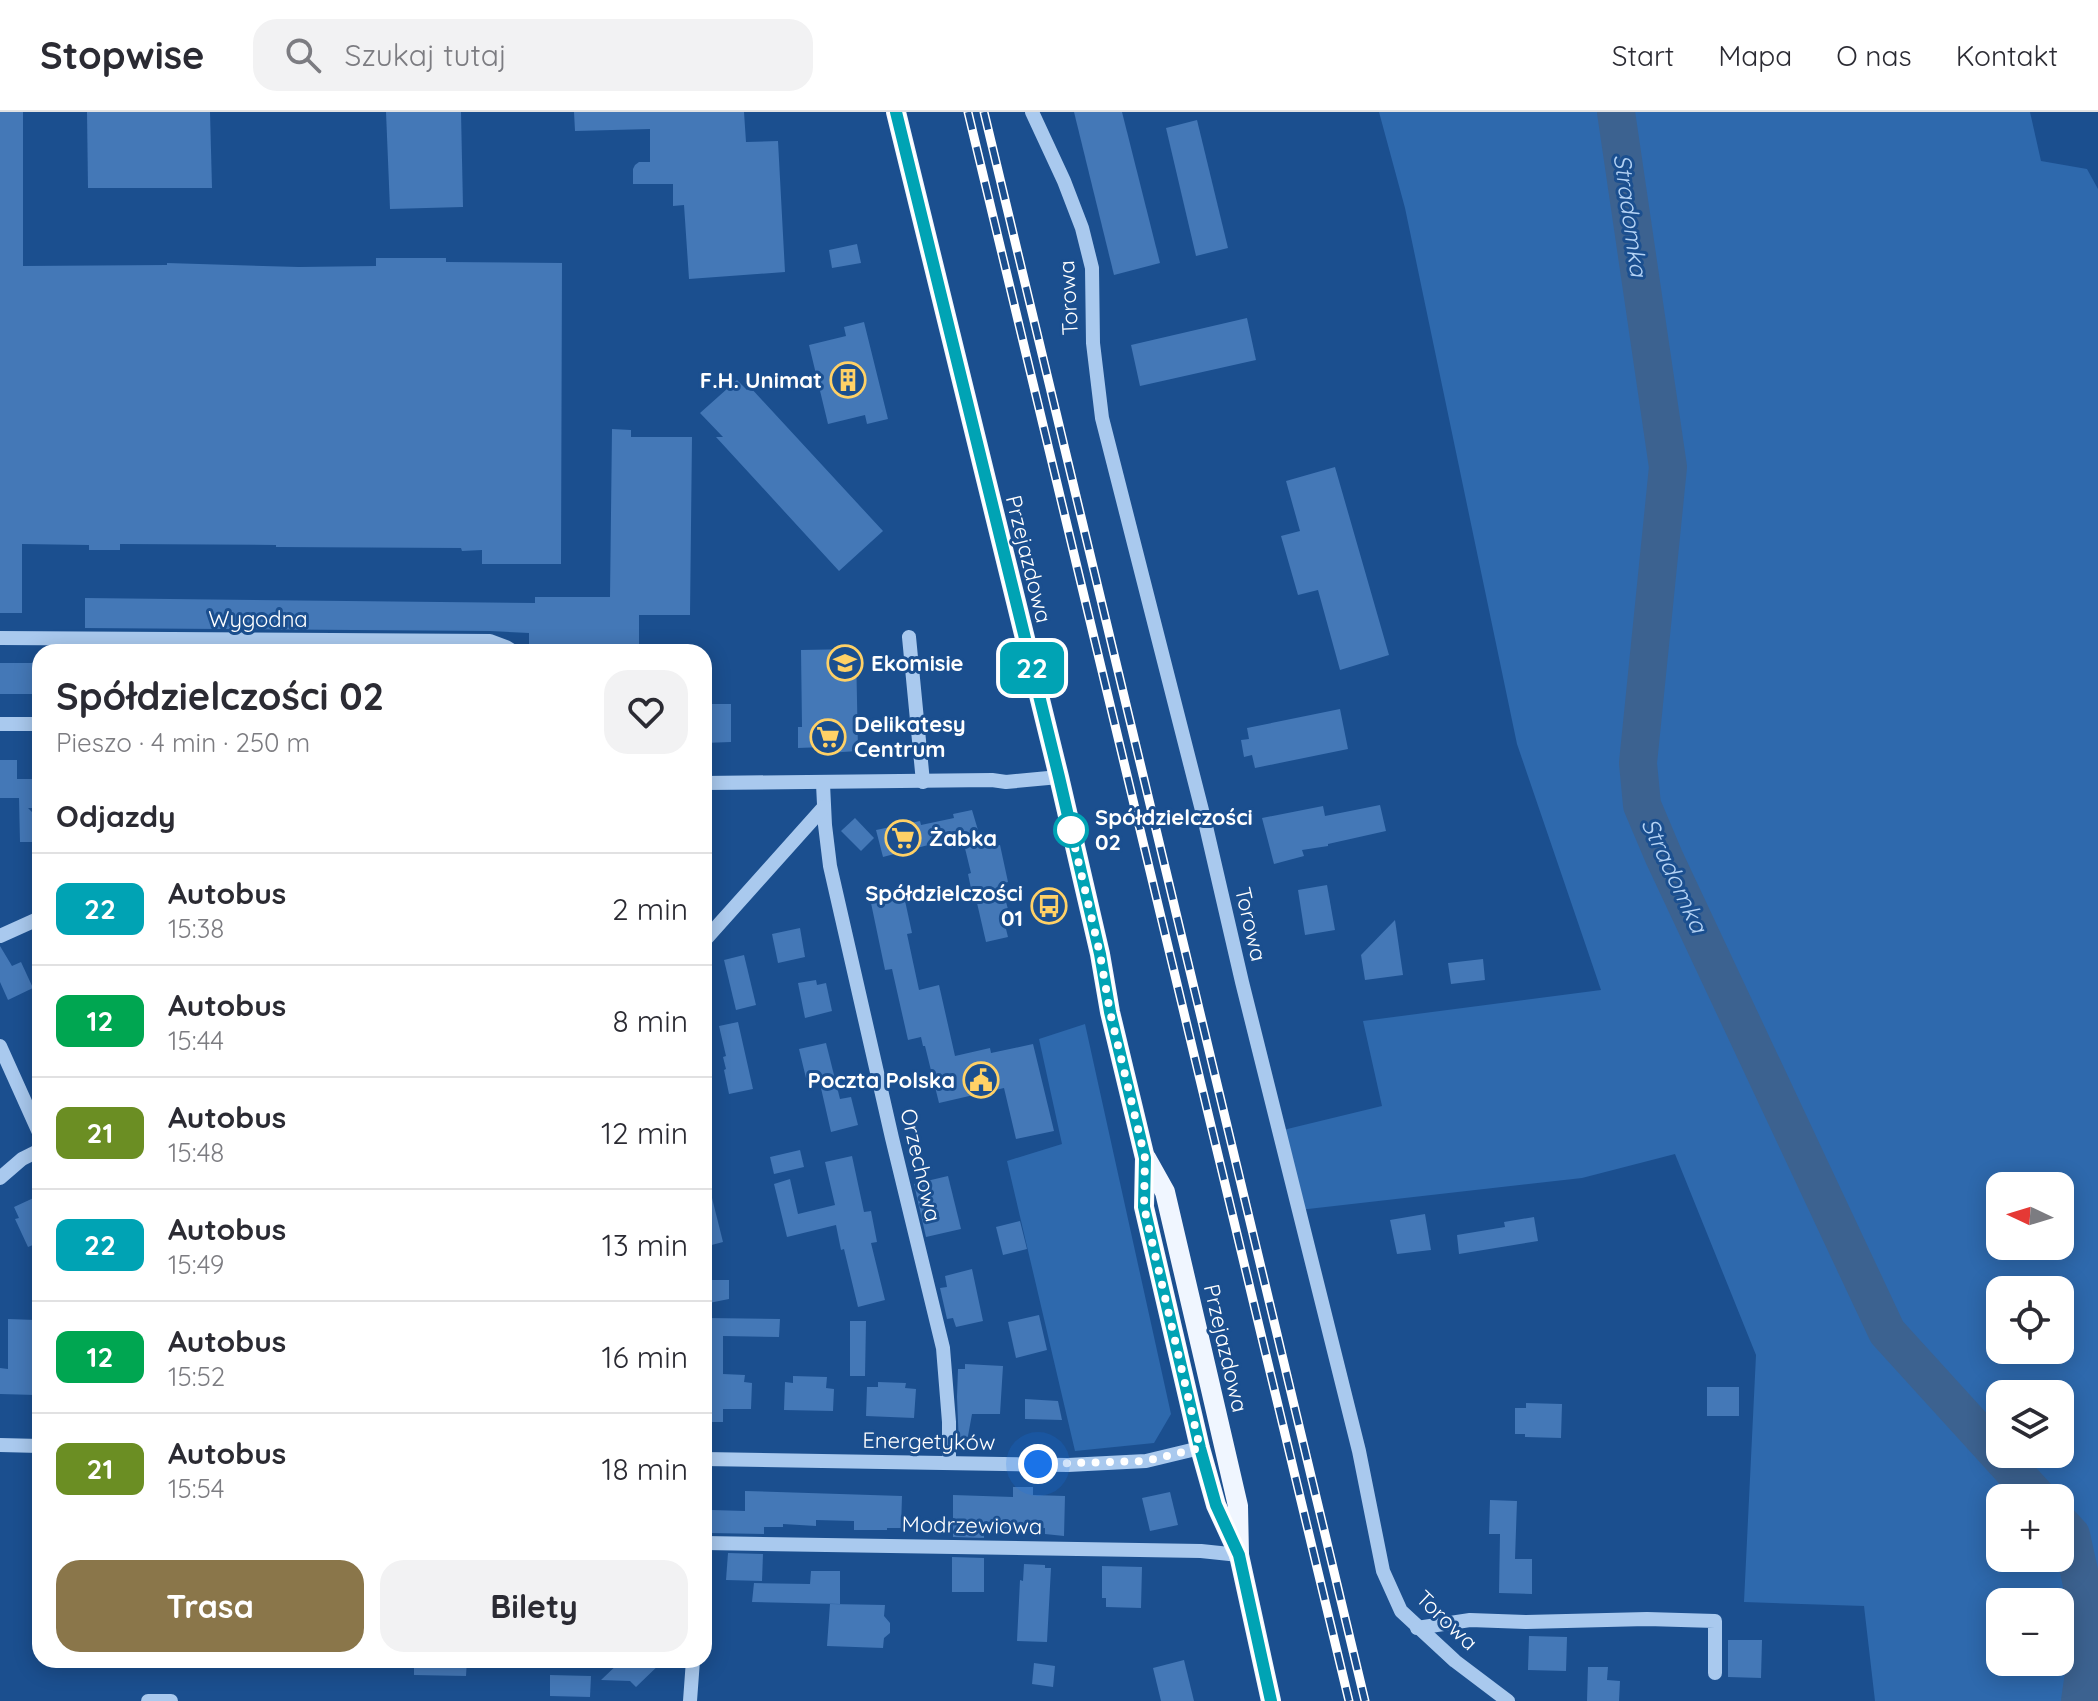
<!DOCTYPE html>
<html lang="pl">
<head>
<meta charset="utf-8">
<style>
  :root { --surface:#fff; --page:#f2f2f3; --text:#2b2b33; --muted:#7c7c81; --line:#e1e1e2; --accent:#8a764a }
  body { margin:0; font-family:Quicksand,sans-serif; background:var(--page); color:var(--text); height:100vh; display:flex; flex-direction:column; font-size:30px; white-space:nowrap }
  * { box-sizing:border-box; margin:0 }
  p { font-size:26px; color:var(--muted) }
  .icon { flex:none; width:44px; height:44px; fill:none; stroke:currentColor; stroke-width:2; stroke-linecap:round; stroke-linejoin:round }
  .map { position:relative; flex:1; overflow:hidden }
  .drawer { position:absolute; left:32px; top:532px; width:680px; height:1024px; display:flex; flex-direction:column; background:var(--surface); border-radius:24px; box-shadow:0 4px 20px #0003 }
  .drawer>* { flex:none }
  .badge { padding:0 16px; border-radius:12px; font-size:28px; line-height:52px }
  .needle { width:52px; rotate:274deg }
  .tools { position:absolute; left:1986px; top:1060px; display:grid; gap:16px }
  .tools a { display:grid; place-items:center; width:88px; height:88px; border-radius:16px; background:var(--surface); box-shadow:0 4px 20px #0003; font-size:40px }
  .you { position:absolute; width:40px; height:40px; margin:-20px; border:6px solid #fff; border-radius:50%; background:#1a73e8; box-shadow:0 0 0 12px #1a73e833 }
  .map>.badge { position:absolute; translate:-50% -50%; box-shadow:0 0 0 4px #fff }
  h2 { padding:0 24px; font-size:30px; line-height:72px }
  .round { display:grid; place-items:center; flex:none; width:84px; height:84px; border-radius:24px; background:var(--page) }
  .head { display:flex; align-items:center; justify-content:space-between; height:136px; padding:0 24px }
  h1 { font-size:38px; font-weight:700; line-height:60px }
  .primary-button { display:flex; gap:16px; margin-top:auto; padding:16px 24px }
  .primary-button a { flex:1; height:92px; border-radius:24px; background:var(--accent); color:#fff; font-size:32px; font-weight:700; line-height:92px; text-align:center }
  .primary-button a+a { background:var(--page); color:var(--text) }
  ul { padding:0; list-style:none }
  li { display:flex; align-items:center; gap:24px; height:112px; padding:0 24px; border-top:2px solid var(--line) }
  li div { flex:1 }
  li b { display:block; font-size:30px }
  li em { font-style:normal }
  li .badge { min-width:88px; font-weight:700; text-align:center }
  header { display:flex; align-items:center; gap:48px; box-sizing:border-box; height:112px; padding:0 40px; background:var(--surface); border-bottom:2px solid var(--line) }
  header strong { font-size:38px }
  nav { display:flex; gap:44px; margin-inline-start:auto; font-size:28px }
  .search { width:560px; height:72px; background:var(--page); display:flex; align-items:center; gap:20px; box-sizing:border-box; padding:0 28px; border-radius:24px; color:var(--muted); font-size:30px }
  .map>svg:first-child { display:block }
  .green { fill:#2e69ad; fill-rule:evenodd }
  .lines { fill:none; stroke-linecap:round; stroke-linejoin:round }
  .river { stroke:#3c6290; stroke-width:38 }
  .building { fill:#4478b7 }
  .minor { stroke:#a9c9ee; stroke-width:14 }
  .major { stroke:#f0f6ff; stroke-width:20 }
  .rail-casing { stroke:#fff; stroke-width:9 }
  .rail { stroke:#1b4f8f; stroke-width:6; stroke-dasharray:18; stroke-linecap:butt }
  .line-casing { stroke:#fff; stroke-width:18 }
  .line { stroke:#00a3b4; stroke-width:12 }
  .walk { stroke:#fff; stroke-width:8; stroke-dasharray:0 14.4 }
  .stop-dot { fill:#fff; stroke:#00a3b4; stroke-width:4 }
  .labels { text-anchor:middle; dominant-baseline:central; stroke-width:6; stroke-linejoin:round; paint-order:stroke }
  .street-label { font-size:22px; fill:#fff; stroke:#1b4f8f }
  .poi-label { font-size:22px; font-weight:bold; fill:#fff; stroke:#1b4f8f; text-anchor:end }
  .stop-label { font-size:22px; font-weight:bold; fill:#fff; stroke:#1b4f8f; text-anchor:start }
  .water-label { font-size:24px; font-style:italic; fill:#b5d3f5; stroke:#1b4f8f }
</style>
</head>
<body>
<header>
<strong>Stopwise</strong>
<div class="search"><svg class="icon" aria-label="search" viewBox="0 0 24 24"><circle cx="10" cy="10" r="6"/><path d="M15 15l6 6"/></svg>Szukaj tutaj</div>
<nav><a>Start</a><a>Mapa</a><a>O nas</a><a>Kontakt</a></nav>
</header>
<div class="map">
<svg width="2098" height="1589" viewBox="0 0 2098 1589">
  <rect width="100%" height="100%" fill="#1b4f8f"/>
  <g class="green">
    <path d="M1379 0H2030L2041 49 2087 57 2098 77V1589H1875L1864 1494 1744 1490 1756 1243 1675 1042 1582 1066 1299 1098 1279 1019 1382 994 1363 909 1601 878 1517 632 1405 96ZM2000 1074H2060V1134H2000ZM2000 1178H2060V1238H2000ZM2000 1282H2060V1342H2000ZM2000 1386H2060V1446H2000ZM2000 1490H2060V1550H2000Z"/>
    <polygon points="1085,912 1171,1302 1154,1331 1075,1339 1007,1049 1062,1032 1039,927"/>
  </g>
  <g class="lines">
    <g class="river">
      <polyline points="1616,0 1668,355 1638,651 1642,693 1664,745 1887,1220 2038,1386"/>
      <polyline points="2060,1411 2071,1423 2091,1513 2080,1589"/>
    </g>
  </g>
  <g class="building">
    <polygon points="0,0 23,0 23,154 167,153 167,151 299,155 376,154 376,146 446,146 446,150 562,151 561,452 482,452 482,438 462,439 461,436 276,435 276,433 120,432 120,438 89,438 89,433 22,432 22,501 0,501"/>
    <polygon points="87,0 210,0 212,76 88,76"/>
    <polygon points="386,0 461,0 463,95 390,97"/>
    <polygon points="574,0 744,0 746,30 778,29 785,160 689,167 684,93 673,94 673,72 633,72 633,57 635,53 639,50 650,50 650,17 575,19"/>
    <polygon points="1074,0 1122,0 1160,151 1114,163"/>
    <polygon points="1197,8 1228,136 1196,144 1166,16"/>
    <polygon points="857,132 861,151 832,156 829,138"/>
    <polygon points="1247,206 1256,248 1140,274 1131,233"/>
    <polygon points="864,210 888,307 867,312 865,303 828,312 809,233 846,224 844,215"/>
    <polygon points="737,268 747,278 750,275 883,419 839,459 716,325 723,325 700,301"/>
    <polygon points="612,317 631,318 631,325 692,325 690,503 639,503 639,540 529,540 529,521 490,519 85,516 85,486 535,491 535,485 610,485"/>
    <polygon points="1335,355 1389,543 1340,558 1318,478 1298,483 1281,424 1300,419 1286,369"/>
    <polygon points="856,537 858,639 827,641 824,635 798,636 798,615 802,615 801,538"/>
    <rect x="0" y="551" width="40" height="31"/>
    <polygon points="704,592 731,592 731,630 704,631"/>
    <polygon points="1340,597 1348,637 1255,656 1252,643 1244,645 1241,628 1249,627 1247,616"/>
    <polygon points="0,648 17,648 17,667 36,667 35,696 28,696 40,708 40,730 20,730 19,686 0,686"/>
    <polygon points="1380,693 1386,719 1328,732 1328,734 1302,738 1304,744 1274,752 1262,706 1323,694 1325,704"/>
    <polygon points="972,698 983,735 1000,733 1008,770 1001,772 1011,808 1004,809 1008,825 986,830 977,791 974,791 968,762 971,761 962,724 883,745 876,718 920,709 921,713 954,706 953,702"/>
    <polygon points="855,706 874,726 861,739 841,719"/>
    <polygon points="1327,773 1335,818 1305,823 1298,778"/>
    <polygon points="895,777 897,786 904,784 912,821 907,822 919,878 939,873 955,944 990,936 991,941 1033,932 1054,1019 1016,1027 1004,976 939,991 925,934 923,934 921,925 908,928 892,857 885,858 871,791 880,789 879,781"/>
    <polygon points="1395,808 1403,863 1365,868 1361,843"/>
    <polygon points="800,816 805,845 778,851 772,822"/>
    <polygon points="0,834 12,854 21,850 33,876 8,888 0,870"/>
    <polygon points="744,843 756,893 736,898 724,848"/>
    <polygon points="1483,847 1485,868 1451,872 1448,851"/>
    <polygon points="816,868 817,873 826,871 832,899 805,906 798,871"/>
    <polygon points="738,910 753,977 729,982 724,958 726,957 723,945 726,944 719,914"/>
    <polygon points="826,931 840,987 851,985 858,1013 831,1020 818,963 806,966 799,937"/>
    <polygon points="800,1038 804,1055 774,1062 770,1045"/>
    <polygon points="852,1044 864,1100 871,1099 877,1130 871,1131 885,1188 858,1195 844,1137 841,1138 836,1113 787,1125 774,1072 790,1067 798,1102 835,1093 825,1050"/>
    <polygon points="948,1064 961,1117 926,1125 914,1072"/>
    <polygon points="710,1078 723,1130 704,1135 704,1079"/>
    <polygon points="40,1083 40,1130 28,1135 15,1107 19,1106 14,1095"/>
    <polygon points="1425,1102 1431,1138 1397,1142 1390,1108"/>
    <polygon points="1534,1105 1538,1129 1459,1142 1457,1123 1505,1115 1504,1110"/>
    <polygon points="1020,1109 1027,1137 1003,1143 996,1115"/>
    <polygon points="972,1157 983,1209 956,1215 953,1206 947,1207 940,1176 947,1175 945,1164"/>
    <polygon points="704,1168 729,1168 729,1187 704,1192"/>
    <polygon points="1039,1203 1047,1238 1016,1246 1008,1210"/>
    <polygon points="706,1206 780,1207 779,1225 723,1224 723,1262 745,1263 744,1270 752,1271 751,1297 723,1297 723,1310 707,1310 707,1297 704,1297 704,1267 707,1267"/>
    <polygon points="8,1207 36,1208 35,1257 37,1258 36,1283 0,1282 0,1256 8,1257"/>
    <polygon points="850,1209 866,1209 865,1264 850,1264"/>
    <polygon points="965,1252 1003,1254 1000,1302 972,1302 966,1335 959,1334 957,1285 958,1257 965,1257"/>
    <polygon points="793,1264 827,1265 826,1276 834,1277 833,1299 784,1298 785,1270 793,1271"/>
    <polygon points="878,1270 906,1271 905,1276 916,1277 914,1306 866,1304 867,1275 878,1275"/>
    <rect x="1707" y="1275" width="32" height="29"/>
    <polygon points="1025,1287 1058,1289 1062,1308 1025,1307"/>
    <polygon points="1526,1291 1562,1292 1561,1326 1525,1325 1525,1322 1515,1322 1515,1296 1526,1296"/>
    <polygon points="1013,1375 1033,1375 1033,1383 1065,1384 1064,1424 1045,1422 1045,1416 1002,1416 1002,1420 984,1419 984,1426 953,1425 953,1383 1013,1385"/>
    <polygon points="745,1379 902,1384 901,1416 887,1416 887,1418 854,1418 854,1409 816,1408 816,1414 783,1412 783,1415 764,1415 764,1422 710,1421 711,1398 745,1399"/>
    <polygon points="1170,1380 1178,1413 1150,1419 1142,1386"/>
    <polygon points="1490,1388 1517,1389 1515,1447 1532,1447 1532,1482 1499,1481 1500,1422 1489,1422"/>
    <polygon points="728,1441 763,1442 762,1469 726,1468"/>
    <polygon points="952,1445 984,1446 984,1480 952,1480"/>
    <polygon points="1024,1452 1045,1453 1045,1456 1051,1456 1047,1530 1017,1529 1020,1468 1023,1469"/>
    <polygon points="1102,1454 1142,1455 1141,1496 1106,1495 1106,1486 1102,1486"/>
    <polygon points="811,1459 840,1459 840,1492 752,1490 754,1471 810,1472"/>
    <polygon points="830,1492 885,1493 884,1504 890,1511 890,1521 884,1526 883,1536 827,1534"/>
    <polygon points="1529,1524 1567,1525 1566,1559 1528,1558"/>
    <polygon points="1728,1528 1762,1528 1761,1566 1728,1565"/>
    <polygon points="414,1548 467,1548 466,1564 414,1563"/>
    <polygon points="622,1548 664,1548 636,1575 630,1569 601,1568"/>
    <polygon points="1184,1548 1194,1589 1161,1589 1153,1556"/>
    <polygon points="1034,1551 1055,1554 1053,1575 1032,1572"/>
    <polygon points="1588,1555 1608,1555 1607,1568 1620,1569 1619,1589 1587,1589"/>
    <polygon points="550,1563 591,1564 590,1585 550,1584"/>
  </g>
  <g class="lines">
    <g class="minor">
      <polyline points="1032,0 1064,69 1082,116 1092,156 1093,231 1102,306 1205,710 1242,870 1359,1339 1383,1459 1401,1499 1455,1549 1508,1589"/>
      <polyline points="909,525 923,670"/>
      <polyline points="0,526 490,529 506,535 514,540"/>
      <polyline points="0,612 40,612"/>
      <polyline points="704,671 992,668 1006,670 1059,665"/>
      <polyline points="823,672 825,713 830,754 892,1026 943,1236 949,1310 949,1351"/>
      <polyline points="0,824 40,806"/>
      <polyline points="704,829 824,695"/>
      <polyline points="0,934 40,1023"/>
      <polyline points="0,1066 22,1047 40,1038"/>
      <polyline points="0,1333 40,1334"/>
      <polyline points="704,1347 1068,1353 1146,1349 1200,1336"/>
      <polyline points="704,1431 1201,1439 1239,1443"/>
      <polyline points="1417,1516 1470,1508 1526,1510 1647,1507 1715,1509 1715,1561"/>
      <polyline points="148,1589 171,1589"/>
      <polyline points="690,1589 693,1548"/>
    </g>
    <g class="major">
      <polyline points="896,0 1059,665 1100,842 1110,900 1145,1046 1144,1095 1200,1336 1216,1393 1239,1443"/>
      <polyline points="1146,1046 1165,1080 1197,1217 1238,1394 1239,1443 1271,1589"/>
    </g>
    <defs>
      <g id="rail">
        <polyline points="968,0 1349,1589"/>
        <polyline points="984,0 1365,1589"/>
      </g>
    </defs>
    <use href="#rail" class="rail-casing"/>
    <use href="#rail" class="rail"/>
  </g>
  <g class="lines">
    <defs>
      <polyline id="line" points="896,0 1059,665 1100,842 1110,900 1145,1046 1144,1095 1200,1336 1216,1393 1239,1443 1271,1589"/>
    </defs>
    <use href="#line" class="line-casing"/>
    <use href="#line" class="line"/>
    <polyline class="walk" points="1038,1352 1146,1349 1200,1336 1144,1095 1145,1046 1110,900 1100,842 1071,718"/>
  </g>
  <defs>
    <symbol id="building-ring" viewBox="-11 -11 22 22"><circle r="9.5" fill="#1b4f8f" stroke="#ffd166" stroke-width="1.5"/><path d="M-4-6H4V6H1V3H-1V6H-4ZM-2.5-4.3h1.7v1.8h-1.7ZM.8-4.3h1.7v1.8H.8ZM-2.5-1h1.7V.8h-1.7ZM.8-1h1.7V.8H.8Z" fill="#ffd166"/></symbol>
    <symbol id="school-ring" viewBox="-11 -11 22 22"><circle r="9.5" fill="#1b4f8f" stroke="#ffd166" stroke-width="1.5"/><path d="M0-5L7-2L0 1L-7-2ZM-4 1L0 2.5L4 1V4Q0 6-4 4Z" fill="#ffd166"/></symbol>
    <symbol id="supermarket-ring" viewBox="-11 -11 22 22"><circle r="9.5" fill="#1b4f8f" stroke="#ffd166" stroke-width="1.5"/><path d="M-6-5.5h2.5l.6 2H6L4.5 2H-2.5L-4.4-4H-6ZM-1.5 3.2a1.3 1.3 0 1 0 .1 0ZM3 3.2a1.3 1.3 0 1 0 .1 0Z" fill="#ffd166"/></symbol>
    <symbol id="bus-ring" viewBox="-11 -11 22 22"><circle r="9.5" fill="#1b4f8f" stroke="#ffd166" stroke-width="1.5"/><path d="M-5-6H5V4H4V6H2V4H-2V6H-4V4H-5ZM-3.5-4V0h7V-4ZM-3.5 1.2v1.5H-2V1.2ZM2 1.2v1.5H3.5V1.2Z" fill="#ffd166"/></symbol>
    <symbol id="civic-ring" viewBox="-11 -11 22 22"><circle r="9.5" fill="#1b4f8f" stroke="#ffd166" stroke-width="1.5"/><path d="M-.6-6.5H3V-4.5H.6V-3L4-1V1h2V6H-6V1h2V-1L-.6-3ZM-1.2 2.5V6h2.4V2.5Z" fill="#ffd166"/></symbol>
  </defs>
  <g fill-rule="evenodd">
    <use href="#building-ring" x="828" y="248" width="40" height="40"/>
    <use href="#school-ring" x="825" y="531" width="40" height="40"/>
    <use href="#supermarket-ring" x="808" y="605" width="40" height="40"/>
    <use href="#supermarket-ring" x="883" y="706" width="40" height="40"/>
    <use href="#bus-ring" x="1029" y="774" width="40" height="40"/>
    <use href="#civic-ring" x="961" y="948" width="40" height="40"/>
  </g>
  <circle class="stop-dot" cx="1071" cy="718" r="16"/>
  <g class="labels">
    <g class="street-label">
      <text transform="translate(1068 186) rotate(-93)">Torowa</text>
      <text transform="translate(1029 447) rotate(76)">Przejazdowa</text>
      <text x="258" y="507">Wygodna</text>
      <text transform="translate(1251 812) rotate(77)">Torowa</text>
      <text transform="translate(921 1053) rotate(77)">Orzechowa</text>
      <text transform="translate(1226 1236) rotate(77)">Przejazdowa</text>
      <text transform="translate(929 1329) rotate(1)">Energetyków</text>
      <text transform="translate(972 1413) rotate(1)">Modrzewiowa</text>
      <text transform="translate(1447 1508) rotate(44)">Torowa</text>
    </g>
    <g class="poi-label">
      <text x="822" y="268">F.H. Unimat</text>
      <text x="871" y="551" text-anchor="start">Ekomisie</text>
      <text x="854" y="612" text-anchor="start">Delikatesy<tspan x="854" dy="25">Centrum</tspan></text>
      <text x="929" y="726" text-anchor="start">Żabka</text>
      <text x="1023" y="781">Spółdzielczości<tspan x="1023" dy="25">01</tspan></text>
      <text x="955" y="968">Poczta Polska</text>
    </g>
    <g class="stop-label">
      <text x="1095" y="705">Spółdzielczości<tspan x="1095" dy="25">02</tspan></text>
    </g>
    <g class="water-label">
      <text transform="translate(1631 103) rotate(82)">Stradomka</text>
      <text transform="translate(1675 763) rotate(65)">Stradomka</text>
    </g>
  </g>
</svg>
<div class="tools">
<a><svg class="needle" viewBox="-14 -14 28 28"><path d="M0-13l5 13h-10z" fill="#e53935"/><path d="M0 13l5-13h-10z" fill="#7c7c81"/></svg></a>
<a><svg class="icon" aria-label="locate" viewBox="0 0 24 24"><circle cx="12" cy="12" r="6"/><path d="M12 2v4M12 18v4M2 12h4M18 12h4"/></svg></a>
<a><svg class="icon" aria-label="layers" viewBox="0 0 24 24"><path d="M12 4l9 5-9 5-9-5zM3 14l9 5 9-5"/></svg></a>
<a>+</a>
<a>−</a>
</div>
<div class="you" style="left:1038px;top:1352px"></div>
<b class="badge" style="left:1032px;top:556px;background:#00a3b4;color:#fff">22</b>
<section class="drawer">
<div class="head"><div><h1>Spółdzielczości 02</h1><p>Pieszo · 4 min · 250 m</p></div><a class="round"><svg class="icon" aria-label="heart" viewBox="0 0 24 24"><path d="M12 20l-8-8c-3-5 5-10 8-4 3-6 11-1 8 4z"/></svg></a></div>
<h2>Odjazdy</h2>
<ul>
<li><span class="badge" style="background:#00a3b4;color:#fff">22</span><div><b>Autobus</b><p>15:38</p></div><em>2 min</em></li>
<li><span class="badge" style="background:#00a651;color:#fff">12</span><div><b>Autobus</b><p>15:44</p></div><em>8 min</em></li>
<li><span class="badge" style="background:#6b8e23;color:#fff">21</span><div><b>Autobus</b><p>15:48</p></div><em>12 min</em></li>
<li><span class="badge" style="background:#00a3b4;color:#fff">22</span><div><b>Autobus</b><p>15:49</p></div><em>13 min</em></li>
<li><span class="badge" style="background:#00a651;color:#fff">12</span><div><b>Autobus</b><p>15:52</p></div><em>16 min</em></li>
<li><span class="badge" style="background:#6b8e23;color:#fff">21</span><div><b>Autobus</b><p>15:54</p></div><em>18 min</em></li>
</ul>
<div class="primary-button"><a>Trasa</a><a>Bilety</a></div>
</section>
</div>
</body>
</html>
